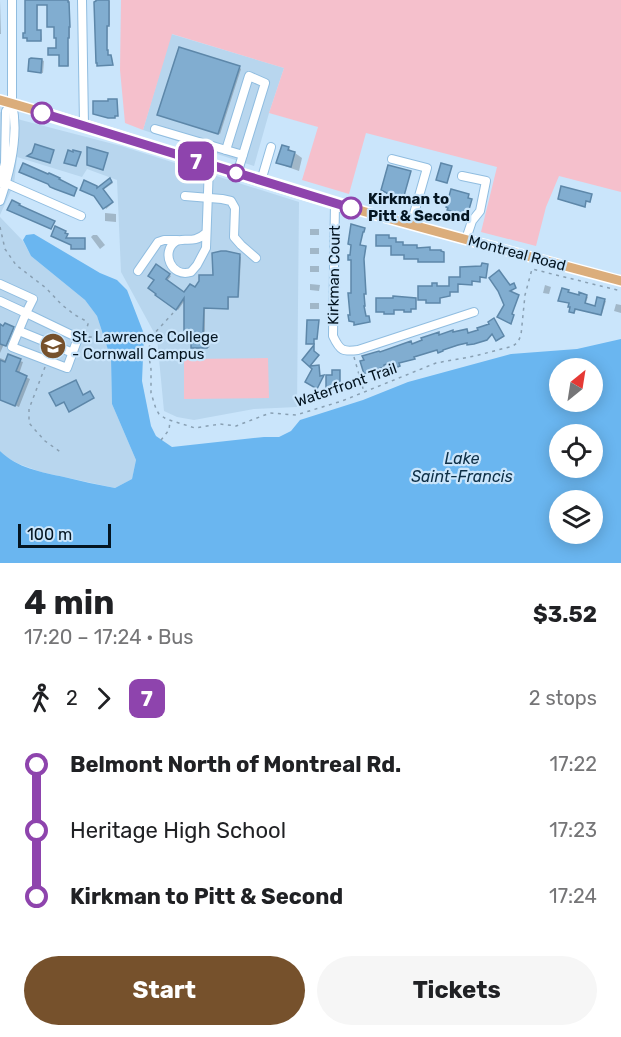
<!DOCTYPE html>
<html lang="en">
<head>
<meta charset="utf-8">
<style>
  :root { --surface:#fff; --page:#f6f6f6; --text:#202124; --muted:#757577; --accent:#76512c }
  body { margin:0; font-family:Rubik,sans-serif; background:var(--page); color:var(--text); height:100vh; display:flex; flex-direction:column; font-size:22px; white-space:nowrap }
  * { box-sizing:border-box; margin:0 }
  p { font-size:20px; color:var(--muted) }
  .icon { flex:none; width:33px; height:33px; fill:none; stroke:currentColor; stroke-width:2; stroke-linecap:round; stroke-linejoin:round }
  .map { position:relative; height:563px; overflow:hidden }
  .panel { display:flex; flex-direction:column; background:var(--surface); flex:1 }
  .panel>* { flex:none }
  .badge { padding:0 12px; border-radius:9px; font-size:21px; line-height:39px }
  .needle { width:39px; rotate:30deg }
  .controls { position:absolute; left:549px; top:358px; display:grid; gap:12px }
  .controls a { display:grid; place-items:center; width:54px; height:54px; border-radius:50%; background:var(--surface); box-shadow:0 3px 15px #0003; font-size:30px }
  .scale { position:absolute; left:18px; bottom:15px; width:93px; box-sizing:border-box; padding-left:6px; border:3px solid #041521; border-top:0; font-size:16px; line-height:21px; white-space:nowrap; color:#041521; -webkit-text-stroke:4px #cae5fb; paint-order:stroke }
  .map>.badge { position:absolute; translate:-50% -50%; box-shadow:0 0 0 3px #fff }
  .legs { display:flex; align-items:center; gap:9px; height:66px; padding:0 24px; font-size:20px }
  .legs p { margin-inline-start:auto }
  .head { display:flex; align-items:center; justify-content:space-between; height:102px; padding:0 24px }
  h1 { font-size:33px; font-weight:700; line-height:45px }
  .cta { display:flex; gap:12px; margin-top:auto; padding:12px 24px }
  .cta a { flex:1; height:69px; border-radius:36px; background:var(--accent); color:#fff; font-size:24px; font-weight:700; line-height:69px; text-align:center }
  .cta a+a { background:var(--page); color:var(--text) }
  ul { padding:0 24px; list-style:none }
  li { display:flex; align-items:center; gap:21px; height:66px; font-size:22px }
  li i { display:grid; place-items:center; width:9px; height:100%; margin:0 8px; background:currentColor }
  li i::after { content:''; width:15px; height:15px; margin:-8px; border:4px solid; border-radius:50%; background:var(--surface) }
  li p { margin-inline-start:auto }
  li:first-child i { background:linear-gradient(#0000 50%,currentColor 0) }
  li:last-child i { background:linear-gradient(currentColor 50%,#0000 0) }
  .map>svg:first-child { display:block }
  .built { fill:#b8d6ee }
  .green { fill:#f5c0cc }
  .water { fill:#6ab6f0; fill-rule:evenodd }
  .shadow { fill:#0003 }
  .building { fill:#81add0; stroke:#5d87a9; stroke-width:1.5 }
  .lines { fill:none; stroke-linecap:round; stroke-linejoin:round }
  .minor-casing { stroke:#90bde0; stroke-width:10 }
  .major-casing { stroke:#fff; stroke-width:12 }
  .path { stroke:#89a0b3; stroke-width:1.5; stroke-dasharray:3 4.5; stroke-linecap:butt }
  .minor { stroke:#fff; stroke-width:8 }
  .major { stroke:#dbad7b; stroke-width:9 }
  .line-1-casing { stroke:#fff; stroke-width:14 }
  .line-1 { stroke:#8e44ad; stroke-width:9 }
  .stop-1-dot { fill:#fff; stroke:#8e44ad; stroke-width:3 }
  .labels { text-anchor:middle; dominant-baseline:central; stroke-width:4.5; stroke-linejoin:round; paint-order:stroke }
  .stop-label { font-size:15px; font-weight:bold; fill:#041521; stroke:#cae5fb; text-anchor:start }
  .street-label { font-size:15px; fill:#041521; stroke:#cae5fb }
  .poi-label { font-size:15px; fill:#041521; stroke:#cae5fb; text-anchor:start }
  .water-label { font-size:16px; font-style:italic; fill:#0e2f46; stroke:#cae5fb }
</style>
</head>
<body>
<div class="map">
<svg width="621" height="563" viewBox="0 0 621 563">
  <rect width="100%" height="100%" fill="#cae5fb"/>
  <g class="built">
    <polygon points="171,34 284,68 269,113 254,166 143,130"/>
    <polygon points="0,112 21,120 121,146 299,202 297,407 254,409 194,420 177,417 164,411 157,338 121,272 117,180 87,169 82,177 17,157 14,184 0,215"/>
    <polygon points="0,217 23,241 31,256 85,300 97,316 111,359 112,404 136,460 132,479 115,488 41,472 19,464 6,457 0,451"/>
  </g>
  <g class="green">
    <polygon points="121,0 621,0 621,192 559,176 546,207 536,246 481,232 497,167 366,133 349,194 302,180 318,127 269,113 284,68 172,34 143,130 125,123 120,70"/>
    <polygon points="268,358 269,398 184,399 184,359"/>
  </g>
  <path class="water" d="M34 234 100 273 117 280 127 290 144 334 142 381 151 426 156 436 172 447 264 437H279L291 431 300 420 363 400 408 382 511 354 577 349 621 339V563H0V451C17 468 41 472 64 477 81 481 98 485 115 488L132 479 136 460 112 404 111 359 97 316 85 300 31 256 23 240 26 235ZM560 369H592V402H560ZM560 435H592V468H560ZM560 501H592V534H560Z"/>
  <g class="shadow">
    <polygon points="0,0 1,34 0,34"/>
    <polygon points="27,0 69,0 70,26 70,38 68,38 69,66 61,66 61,54 57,49 55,27 48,4 38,5 37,31 41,32 42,40 30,41 27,34"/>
    <polygon points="96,0 110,1 110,25 108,25 107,51 109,56 112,57 113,65 100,66"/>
    <polygon points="42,60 44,61 43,73 30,71"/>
    <polygon points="239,67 241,69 220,134 161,115"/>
    <polygon points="288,148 302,158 299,171 285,166 278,162"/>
    <polygon points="111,181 113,183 103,190 113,203 106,209 98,189"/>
    <polygon points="105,213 116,214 116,222 105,221"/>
    <rect x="310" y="229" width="9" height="6"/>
    <polygon points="93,235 97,235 105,245 100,249 91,237"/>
    <rect x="310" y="248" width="9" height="6"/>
    <polygon points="239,256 241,257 239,297 229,297 229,309 205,309 205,335 211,337 211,342 209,348 194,348 192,334 189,333 185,329 185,300 178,310 157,295 156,279 157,266 171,276 167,281 184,293 195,289 214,276"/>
    <rect x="310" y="266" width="9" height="6"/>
    <polygon points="310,284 320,285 319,291 310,290"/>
    <polygon points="545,285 551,287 549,294 543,293"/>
    <polygon points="563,290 569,292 569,294 580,296 586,296 588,297 585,305 596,308 598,299 606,301 602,314 576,308 575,312 570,311 570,303"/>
    <rect x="310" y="303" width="9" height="6"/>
    <polygon points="616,304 621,305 621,313 614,311"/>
    <polygon points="495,321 504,337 497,341 493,334 488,339 476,343 468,343 460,345 443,350 443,351 440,352 438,350 414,357 415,359 399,363 400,367 397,368 394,362 384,365 384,367 365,373 381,353 412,345 438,334 440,336 469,335 491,325"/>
    <polygon points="0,326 13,328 17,330 10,347 4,344 0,353"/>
    <polygon points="0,358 7,361 20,361 23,362 19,374 30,379 19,407 0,399"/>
  </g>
  <g class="building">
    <polygon points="25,0 68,0 68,2 69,2 70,27 69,27 69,38 68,38 68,66 59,66 59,55 48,55 48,48 56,48 56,38 54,38 54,27 47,27 47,5 37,5 37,30 41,30 41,41 27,41 27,38 23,38 23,33 25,33"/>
    <polygon points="96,0 109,0 109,26 107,26 107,50 108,50 108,55 111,55 113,65 97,66 97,63 96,63 94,2 96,1"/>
    <polygon points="179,47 240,66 218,134 157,115"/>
    <polygon points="31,58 42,59 41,73 28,71 29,59"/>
    <polygon points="108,99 117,99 118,116 115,116 115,118 108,118 93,114 93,101 108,101"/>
    <polygon points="35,144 54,150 50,163 27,156 32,153"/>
    <polygon points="282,145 289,147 288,150 295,152 291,167 276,163"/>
    <polygon points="87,147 108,153 103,170 87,165"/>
    <polygon points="68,150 73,152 73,150 81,152 76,166 64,163"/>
    <polygon points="23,163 48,174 49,173 60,178 59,179 77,188 74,196 55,189 50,187 48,184 19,172"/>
    <polygon points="441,163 452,166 447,183 436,180"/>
    <polygon points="388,165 411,171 404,196 397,195 396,201 387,199 385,198 387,193 381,190"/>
    <polygon points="110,178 112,182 103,189 113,202 103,209 94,196 80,190 84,180 97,186 97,188"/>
    <polygon points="561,186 592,194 590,202 586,201 585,207 558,199"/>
    <polygon points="451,189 469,194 468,198 472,199 468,213 465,213 465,215 447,210 448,208 446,207"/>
    <polygon points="12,200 20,204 19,205 55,221 51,229 7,210"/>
    <polygon points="351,224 365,228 364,232 363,232 360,245 366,246 364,259 366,294 364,294 365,306 364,306 366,316 369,316 370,322 354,325 354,322 349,321 348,315 350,315 348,293 351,293 351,260 348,260 348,255 350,255 351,245 348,244"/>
    <polygon points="55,226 66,231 65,233 68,234 66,238 85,238 85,249 71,249 71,245 51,236"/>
    <polygon points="376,235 389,235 389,238 396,238 396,242 403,242 403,245 417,245 417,248 430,247 430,250 441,250 441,251 444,252 444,262 418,262 418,259 404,259 404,255 391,255 391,246 376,246"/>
    <polygon points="221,251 226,251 240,254 238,297 228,297 228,309 204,308 203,334 210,334 210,340 207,348 191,348 191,334 187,334 187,330 184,330 184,298 176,310 155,295 156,294 148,288 154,280 148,276 156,264 170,274 166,279 184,292 190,284 195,287 199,281 199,275 213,275 212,253"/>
    <polygon points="482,263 488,264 486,278 480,277 480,282 472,281 472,285 458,284 458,292 450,292 450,296 440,298 440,303 426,303 426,300 418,300 418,286 432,286 432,283 437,283 437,286 449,286 449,277 460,277 460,267 481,266"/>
    <polygon points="499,270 510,285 514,283 516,288 510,291 519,295 512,314 514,315 511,324 497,317 504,305 498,291 489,278"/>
    <polygon points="562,288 569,290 568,292 579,295 579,292 587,295 585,303 595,306 597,297 605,299 601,315 575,309 574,313 569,312 570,307 568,307 569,303 558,301"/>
    <polygon points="393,296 416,298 416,309 411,309 411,312 404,312 404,310 394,310 394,314 384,314 384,312 376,312 376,298 393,298"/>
    <polygon points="494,318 504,336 496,341 492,334 487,340 474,344 467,345 467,343 458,345 443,350 443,351 438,353 437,350 414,357 415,359 399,363 400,366 394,368 392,362 384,365 384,367 364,374 360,361 364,360 362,356 379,351 380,352 411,341 412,344 422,340 421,338 439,332 439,335 453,330 453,332 467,329 468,333 478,330 477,328 489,324 488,322"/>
    <polygon points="307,320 319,320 317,339 314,339 314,344 306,344"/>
    <polygon points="5,323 14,327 6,346 0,344 0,324 3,326"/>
    <polygon points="314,345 314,351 319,355 310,366 319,365 320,376 324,375 317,389 305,382 312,369 302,360"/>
    <polygon points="8,354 21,359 16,371 27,376 15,406 0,400 0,360 5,362"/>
    <polygon points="332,370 340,370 340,389 327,390 326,389 326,375 332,375"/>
    <polygon points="76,380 83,395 90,391 94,398 69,412 64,402 56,406 49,393"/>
  </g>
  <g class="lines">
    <defs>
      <g id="minor">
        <polyline points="82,0 84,125"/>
        <polyline points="155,129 226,150"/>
        <polyline points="392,159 427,168 411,224"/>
        <polyline points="237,174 265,83 249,76 226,150 243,155"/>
        <polyline points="462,176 486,181 480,211 472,221 466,239"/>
        <polyline points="1,181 81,216"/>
        <polyline points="261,181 271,147"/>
        <polyline points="0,183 5,163 6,111 12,104"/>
        <polyline points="185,196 222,199 231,201 235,208 234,237 241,245 256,258"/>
        <path d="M0 201C10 172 19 134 12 104V0"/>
        <path d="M335 203 333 336C340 351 343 352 358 350L474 312"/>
        <path d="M206 233C193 245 183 236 175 242 161 252 171 278 191 272L197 265 206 248 209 165"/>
        <polyline points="138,271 158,242 164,240 177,240"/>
        <polyline points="0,284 33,299 26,313 0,301"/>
        <polygon points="26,313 78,338 67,368 12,347"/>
        <polyline points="19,331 73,353"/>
      </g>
      <path id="major" d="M0 100C100 128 197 162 296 192 404 224 513 252 621 281"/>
    </defs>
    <use href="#minor" class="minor-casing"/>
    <use href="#major" class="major-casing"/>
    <g class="path">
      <polyline points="0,227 5,249 16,265 46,288 62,305 75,315 86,321 88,324 86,331 88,337 150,338"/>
      <polyline points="151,337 173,313"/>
      <polyline points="150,338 149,357 151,369 151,393 156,409 159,414 166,419 195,428 220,424 236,426 270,413 296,415 342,401 436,363 475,356 513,346 518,342 521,335 525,295 532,269 621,291"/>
      <polyline points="354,357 364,392"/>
      <polyline points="45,367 29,409 29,423 45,441 62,453"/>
      <polyline points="161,440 169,430 170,421"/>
    </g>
    <use href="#minor" class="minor"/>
    <use href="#major" class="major"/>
  </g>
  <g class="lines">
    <defs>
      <polyline id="line-1" points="42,113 351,208"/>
    </defs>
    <use href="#line-1" class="line-1-casing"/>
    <use href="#line-1" class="line-1"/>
  </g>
  <defs>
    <symbol id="university-disc" viewBox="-11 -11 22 22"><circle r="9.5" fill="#76512c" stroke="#cae5fb"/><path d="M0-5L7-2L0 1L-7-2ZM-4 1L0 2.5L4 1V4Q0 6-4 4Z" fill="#fff"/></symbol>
  </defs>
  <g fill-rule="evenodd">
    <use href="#university-disc" x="38" y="331" width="30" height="30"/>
  </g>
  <g class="stop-1-dot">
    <circle cx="42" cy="113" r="10"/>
    <circle cx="236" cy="173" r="8"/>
    <circle cx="351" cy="208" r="10"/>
  </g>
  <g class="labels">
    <g class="stop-label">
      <text x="368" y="199">Kirkman to<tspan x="368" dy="17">Pitt &amp; Second</tspan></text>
    </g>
    <g class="street-label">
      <text transform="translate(517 253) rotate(15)">Montreal Road</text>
      <text transform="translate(334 275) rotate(-89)">Kirkman Court</text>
      <text transform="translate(346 385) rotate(-19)">Waterfront Trail</text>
    </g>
    <g class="poi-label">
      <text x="72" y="337">St. Lawrence College<tspan x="72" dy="17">- Cornwall Campus</tspan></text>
    </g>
    <g class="water-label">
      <text x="462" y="458">Lake<tspan x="462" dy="18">Saint-Francis</tspan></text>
    </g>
  </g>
</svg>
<div class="controls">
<a><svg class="needle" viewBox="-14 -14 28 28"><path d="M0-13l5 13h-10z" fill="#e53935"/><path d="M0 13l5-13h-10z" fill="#757577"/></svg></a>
<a><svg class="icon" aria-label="locate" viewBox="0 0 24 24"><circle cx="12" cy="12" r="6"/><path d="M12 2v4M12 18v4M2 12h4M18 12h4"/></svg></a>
<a><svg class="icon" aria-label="layers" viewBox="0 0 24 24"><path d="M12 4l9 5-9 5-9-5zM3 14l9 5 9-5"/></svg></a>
</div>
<div class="scale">100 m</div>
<b class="badge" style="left:196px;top:161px;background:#8e44ad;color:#fff">7</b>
</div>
<section class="panel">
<div class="head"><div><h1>4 min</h1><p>17:20 – 17:24 · Bus</p></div><b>$3.52</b></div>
<div class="legs"><svg class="icon" aria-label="walk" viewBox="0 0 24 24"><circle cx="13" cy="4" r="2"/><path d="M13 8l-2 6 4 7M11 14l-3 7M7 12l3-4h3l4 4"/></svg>2<svg class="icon" aria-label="forward" viewBox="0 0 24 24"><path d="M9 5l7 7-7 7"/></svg><b class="badge" style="background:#8e44ad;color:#fff">7</b><p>2 stops</p></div>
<ul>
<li><i style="color:#8e44ad"></i><b>Belmont North of Montreal Rd.</b><p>17:22</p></li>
<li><i style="color:#8e44ad"></i><span>Heritage High School</span><p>17:23</p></li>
<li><i style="color:#8e44ad"></i><b>Kirkman to Pitt &amp; Second</b><p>17:24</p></li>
</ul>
<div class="cta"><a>Start</a><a>Tickets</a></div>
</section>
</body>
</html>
